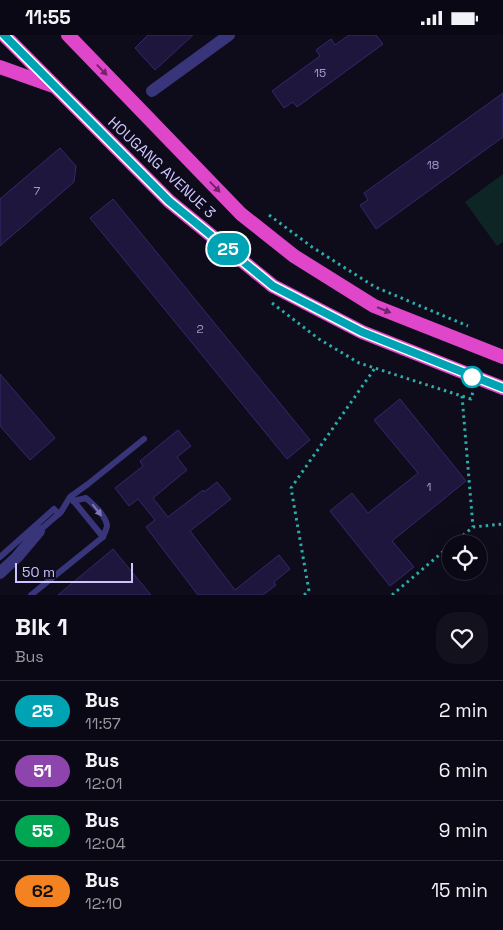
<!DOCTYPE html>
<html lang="en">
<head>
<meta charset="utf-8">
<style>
  :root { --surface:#0a0814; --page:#13111d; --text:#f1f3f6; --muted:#999aa0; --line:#2a2934 }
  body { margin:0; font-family:"Space Grotesk",sans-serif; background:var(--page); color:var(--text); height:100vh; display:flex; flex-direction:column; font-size:19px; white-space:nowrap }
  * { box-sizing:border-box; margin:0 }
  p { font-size:16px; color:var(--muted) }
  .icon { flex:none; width:28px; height:28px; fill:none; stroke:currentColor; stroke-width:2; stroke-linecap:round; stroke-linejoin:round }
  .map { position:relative; height:560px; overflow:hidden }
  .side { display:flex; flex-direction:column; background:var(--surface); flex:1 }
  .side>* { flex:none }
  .badge { padding:0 10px; border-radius:16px; font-size:18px; line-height:32px }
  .fabs { position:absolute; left:442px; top:500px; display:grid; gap:10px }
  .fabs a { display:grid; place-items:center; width:45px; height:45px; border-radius:50%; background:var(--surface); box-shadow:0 5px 20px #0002,0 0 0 1px var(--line); font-size:25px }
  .scale { position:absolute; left:15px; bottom:12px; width:118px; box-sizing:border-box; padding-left:5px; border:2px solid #cdc5ff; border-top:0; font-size:14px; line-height:18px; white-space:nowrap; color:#cdc5ff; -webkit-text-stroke:4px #0e0b1b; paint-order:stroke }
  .map>.badge { position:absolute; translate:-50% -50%; box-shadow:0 0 0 2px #fff }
  .round { display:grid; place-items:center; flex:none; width:52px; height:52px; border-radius:20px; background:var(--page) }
  .summary { display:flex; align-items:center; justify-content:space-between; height:85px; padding:0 15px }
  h1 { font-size:24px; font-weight:800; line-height:38px }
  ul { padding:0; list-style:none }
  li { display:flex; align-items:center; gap:15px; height:60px; padding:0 15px; border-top:1px solid var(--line) }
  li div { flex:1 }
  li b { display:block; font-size:19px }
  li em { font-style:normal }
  li .badge { min-width:55px; font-weight:700; text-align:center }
  .status { display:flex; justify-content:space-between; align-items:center; height:35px; padding:0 25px; background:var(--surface); direction:ltr }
  .status svg { height:14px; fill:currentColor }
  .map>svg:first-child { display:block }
  .green { fill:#0e2525 }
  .building { fill:#1f163d; stroke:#372869 }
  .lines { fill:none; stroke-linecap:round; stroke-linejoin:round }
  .path { stroke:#2bada9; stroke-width:3; stroke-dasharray:2.5 4; stroke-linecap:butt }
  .service { stroke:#39357b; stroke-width:6 }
  .minor { stroke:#39357b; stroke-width:12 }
  .trunk { stroke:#e046ca; stroke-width:14 }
  .oneway { fill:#6c266a }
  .oneway2 { fill:#7c76b6 }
  .line-casing { stroke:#fff; stroke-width:11 }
  .line { stroke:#00a3b4; stroke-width:8 }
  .stop-dot { fill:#fff; stroke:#00a3b4; stroke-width:2.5 }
  .labels { text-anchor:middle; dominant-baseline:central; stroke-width:4; stroke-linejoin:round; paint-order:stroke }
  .number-label { font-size:12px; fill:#a299ce }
  .street-label { font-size:15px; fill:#cdc5ff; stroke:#0e0b1b }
</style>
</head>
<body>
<div class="status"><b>11:55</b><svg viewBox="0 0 49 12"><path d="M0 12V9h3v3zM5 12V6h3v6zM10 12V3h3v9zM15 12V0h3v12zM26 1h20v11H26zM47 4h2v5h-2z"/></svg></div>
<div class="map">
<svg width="503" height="560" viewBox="0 0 503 560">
  <rect width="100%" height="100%" fill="#0e0b1b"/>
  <polygon class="green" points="503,139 503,207 497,211 465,167"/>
  <g class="building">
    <polygon points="148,0 193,0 155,35 135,13"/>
    <polygon points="349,0 376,0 383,9 297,72 293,67 284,73 272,56 320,21 316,15 331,4 335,10"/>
    <polygon points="503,58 503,102 376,194 360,170 368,165 364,158"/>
    <polygon points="60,113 76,131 74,147 0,211 0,164"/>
    <polygon points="113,164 310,405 287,424 90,183"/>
    <polygon points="0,339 55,403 30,425 0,391"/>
    <polygon points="400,364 466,446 392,506 414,532 390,551 330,476 352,458 368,478 418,438 374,385"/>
    <polygon points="178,395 191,411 177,422 187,435 153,463 168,482 203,455 204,457 217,447 231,464 190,496 235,555 279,520 290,534 274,547 276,550 263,560 198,560 146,492 155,485 138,464 129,471 115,453 143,431 140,426"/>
    <polygon points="113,514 151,560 58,560"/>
  </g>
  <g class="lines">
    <g class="path">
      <polyline points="269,180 312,212 375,252 468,291"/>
      <polyline points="272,268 319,304 359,328 471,364 473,357"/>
      <polyline points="462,361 473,492"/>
      <polyline points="453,509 473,492 503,489"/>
      <polyline points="304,560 309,556 291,453 375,333"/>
      <polyline points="392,560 451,510"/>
    </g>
    <g class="service">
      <polyline points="72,464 103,502"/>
      <polyline points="39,496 61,477 70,462 88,449 144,404"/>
      <polyline points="0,522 54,474 59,479"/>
      <path d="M31 560 103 502C104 499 107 494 107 490 105 480 93 469 86 463L73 466"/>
    </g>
    <g class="minor">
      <polyline points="152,56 229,0"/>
      <polyline points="0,538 17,522 39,496"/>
    </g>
    <g class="trunk">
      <polyline points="4,0 169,166 273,251 362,297 503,353"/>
      <polyline points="68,0 241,179 294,221 374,271 503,322"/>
      <polyline points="0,32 53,51"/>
    </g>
  </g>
  <defs><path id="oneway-solid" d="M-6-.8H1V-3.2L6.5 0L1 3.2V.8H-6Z" transform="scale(1.25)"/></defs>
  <g class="oneway">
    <use href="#oneway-solid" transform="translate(102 35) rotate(46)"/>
    <use href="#oneway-solid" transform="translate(215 152) rotate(46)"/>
    <use href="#oneway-solid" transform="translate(384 275) rotate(22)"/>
  </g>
  <use class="oneway2" href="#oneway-solid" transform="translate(97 475) rotate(52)"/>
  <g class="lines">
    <defs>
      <polyline id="line" points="4,0 169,166 273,251 362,297 503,353"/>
    </defs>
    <use href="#line" class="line-casing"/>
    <use href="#line" class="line"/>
  </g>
  <circle class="stop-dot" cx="472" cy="342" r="10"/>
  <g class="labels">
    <g class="number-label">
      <text x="320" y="38">15</text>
      <text x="433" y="130">18</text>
      <text x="37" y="156">7</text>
      <text x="200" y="294">2</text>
      <text x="429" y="452">1</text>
    </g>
    <g class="street-label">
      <text transform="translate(162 132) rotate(43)">HOUGANG AVENUE 3</text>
    </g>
  </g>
</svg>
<div class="fabs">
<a><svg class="icon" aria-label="locate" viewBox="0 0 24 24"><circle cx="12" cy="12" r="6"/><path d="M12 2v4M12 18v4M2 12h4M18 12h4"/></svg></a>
</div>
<div class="scale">50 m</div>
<b class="badge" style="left:228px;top:214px;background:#00a3b4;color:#fff">25</b>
</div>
<section class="side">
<div class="summary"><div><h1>Blk 1</h1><p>Bus</p></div><a class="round"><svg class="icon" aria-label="heart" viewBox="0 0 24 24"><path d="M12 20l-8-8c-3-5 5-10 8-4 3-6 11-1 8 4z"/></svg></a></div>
<ul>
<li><span class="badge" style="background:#00a3b4;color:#fff">25</span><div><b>Bus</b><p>11:57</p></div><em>2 min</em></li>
<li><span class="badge" style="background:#8e44ad;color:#fff">51</span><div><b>Bus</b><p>12:01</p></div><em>6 min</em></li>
<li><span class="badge" style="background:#00a651;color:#fff">55</span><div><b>Bus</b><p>12:04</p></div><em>9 min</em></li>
<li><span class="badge" style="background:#f58220;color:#111">62</span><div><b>Bus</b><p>12:10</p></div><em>15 min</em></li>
</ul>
</section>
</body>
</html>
